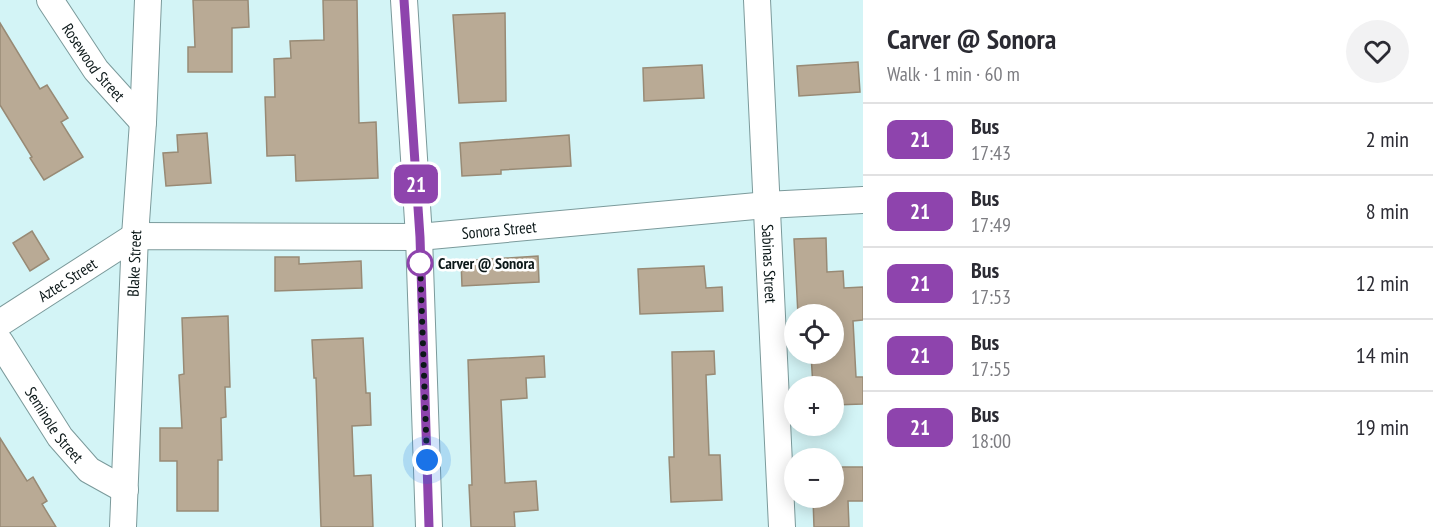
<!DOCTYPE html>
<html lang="en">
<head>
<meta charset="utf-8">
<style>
  :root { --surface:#fff; --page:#f2f2f3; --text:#2b2b33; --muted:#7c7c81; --line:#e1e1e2 }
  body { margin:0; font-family:"PT Sans Narrow",sans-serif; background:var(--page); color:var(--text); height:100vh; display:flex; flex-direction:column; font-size:22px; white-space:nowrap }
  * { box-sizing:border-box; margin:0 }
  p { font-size:20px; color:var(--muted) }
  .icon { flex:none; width:33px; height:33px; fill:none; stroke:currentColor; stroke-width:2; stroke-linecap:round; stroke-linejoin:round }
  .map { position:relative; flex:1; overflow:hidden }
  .panel { display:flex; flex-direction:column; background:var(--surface); width:570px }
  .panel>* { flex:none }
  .badge { padding:0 12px; border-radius:9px; font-size:21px; line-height:39px }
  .buttons { position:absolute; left:784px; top:304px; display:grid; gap:12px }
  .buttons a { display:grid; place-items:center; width:60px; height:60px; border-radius:50%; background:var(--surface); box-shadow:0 3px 15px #0003; font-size:30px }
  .you { position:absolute; width:30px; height:30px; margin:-15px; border:4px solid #fff; border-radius:50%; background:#1a73e8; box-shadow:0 0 0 9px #1a73e833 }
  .map>.badge { position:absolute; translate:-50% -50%; box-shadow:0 0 0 3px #fff }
  .round { display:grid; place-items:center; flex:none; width:63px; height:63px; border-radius:32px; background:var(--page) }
  .overview { display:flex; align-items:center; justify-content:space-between; height:102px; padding:0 24px }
  h1 { font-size:28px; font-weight:600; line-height:45px }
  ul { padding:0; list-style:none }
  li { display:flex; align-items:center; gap:18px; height:72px; padding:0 24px; border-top:2px solid var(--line) }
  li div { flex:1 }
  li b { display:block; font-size:22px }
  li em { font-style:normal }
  li .badge { min-width:66px; font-weight:700; text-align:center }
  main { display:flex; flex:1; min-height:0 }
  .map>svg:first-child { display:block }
  .building { fill:#b9aa95; stroke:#988a75; stroke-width:1.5 }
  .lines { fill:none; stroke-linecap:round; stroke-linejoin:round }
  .street-casing { stroke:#7b9a9b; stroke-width:28 }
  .street { stroke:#fff; stroke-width:26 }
  .line-casing { stroke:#fff; stroke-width:14 }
  .line { stroke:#8e44ad; stroke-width:9 }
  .walk { stroke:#0c1819; stroke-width:6; stroke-dasharray:0 10.8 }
  .stop-dot { fill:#fff; stroke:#8e44ad; stroke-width:3 }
  .labels { text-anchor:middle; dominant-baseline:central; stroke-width:5; stroke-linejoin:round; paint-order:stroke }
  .street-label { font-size:16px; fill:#0c1819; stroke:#fff }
  .stop-label { font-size:16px; font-weight:bold; fill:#0c1819; stroke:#fff; text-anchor:start }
</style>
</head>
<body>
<main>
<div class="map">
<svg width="863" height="527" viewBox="0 0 863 527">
  <rect width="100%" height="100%" fill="#d3f4f6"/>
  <g class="building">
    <polygon points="193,0 248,0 249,27 232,28 232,72 188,72 188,47 195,47"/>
    <polygon points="323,0 357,0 359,123 376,122 378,178 296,181 295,155 267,156 265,97 275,97 274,59 291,58 290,41 324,40"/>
    <polygon points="505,13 506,101 459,103 453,15"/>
    <polygon points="0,23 40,89 47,85 68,118 61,122 83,157 44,180 30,158 32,157 0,105"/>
    <polygon points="858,62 860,92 799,96 797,66"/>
    <polygon points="702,65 704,98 644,101 643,68"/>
    <polygon points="207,133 211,183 166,186 163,153 178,152 177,135"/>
    <polygon points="569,135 571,166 501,170 501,174 462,176 460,143"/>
    <polygon points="32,231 49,259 30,271 13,243"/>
    <polygon points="826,238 827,272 843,271 844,288 863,287 863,320 853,321 856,377 863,377 863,404 834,405 834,387 813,387 811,354 834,354 834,315 798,315 794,239"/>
    <polygon points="538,256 539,282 462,286 461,261"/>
    <polygon points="275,257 299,257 299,264 361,261 362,288 275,291"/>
    <polygon points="704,266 706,288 722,287 723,311 640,314 638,269"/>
    <polygon points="228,316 230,387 225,387 226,417 221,418 222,460 218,460 218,511 177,511 177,461 160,461 160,428 182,428 179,375 184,374 182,318"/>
    <polygon points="363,338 366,393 370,393 371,425 352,426 354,476 371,475 373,527 321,527 316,378 314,378 312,340"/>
    <polygon points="714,351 715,374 706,375 709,455 720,455 722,500 671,502 669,457 674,457 672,352"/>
    <polygon points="544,356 545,377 526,378 527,398 501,400 505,483 536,481 538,510 514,512 515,527 471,527 469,485 472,485 468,360"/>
    <polygon points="0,438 27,481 33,477 47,501 42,504 56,527 0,527"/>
    <polygon points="834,467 863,467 863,501 848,501 849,527 814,527 813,498 834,498"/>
  </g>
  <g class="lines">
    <defs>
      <g id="street">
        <path id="s1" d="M50 0 96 70 143 122"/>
        <polyline points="404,0 419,237 429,527"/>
        <path id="s2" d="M757 0 782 527"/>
        <path id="s3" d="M0 323 135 236 419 237 766 205 863 200"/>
        <path id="s4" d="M0 342 60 437 89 470 125 490"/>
        <path id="s5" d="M123 527 135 236 143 122 148 0"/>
      </g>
    </defs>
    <use href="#street" class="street-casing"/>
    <use href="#street" class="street"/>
  </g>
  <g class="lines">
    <defs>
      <polyline id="line" points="404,0 420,237 429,527"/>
    </defs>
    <use href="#line" class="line-casing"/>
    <use href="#line" class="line"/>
    <polyline class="walk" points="420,263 420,260 427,460"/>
  </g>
  <circle class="stop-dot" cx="420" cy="263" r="12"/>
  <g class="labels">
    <g class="street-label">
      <text stroke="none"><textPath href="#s1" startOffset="76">Rosewood Street</textPath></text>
      <text stroke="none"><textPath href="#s3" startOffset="525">Sonora Street</textPath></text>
      <text stroke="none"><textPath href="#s5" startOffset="264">Blake Street</textPath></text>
      <text stroke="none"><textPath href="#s2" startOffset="264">Sabinas Street</textPath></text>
      <text stroke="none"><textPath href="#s3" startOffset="80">Aztec Street</textPath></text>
      <text stroke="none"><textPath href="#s4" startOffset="99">Seminole Street</textPath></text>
    </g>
    <g class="stop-label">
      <text x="438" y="263">Carver @ Sonora</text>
    </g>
  </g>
</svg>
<div class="buttons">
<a><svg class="icon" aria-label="locate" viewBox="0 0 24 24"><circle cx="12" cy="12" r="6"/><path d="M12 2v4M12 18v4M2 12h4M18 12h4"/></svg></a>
<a>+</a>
<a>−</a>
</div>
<div class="you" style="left:427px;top:460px"></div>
<b class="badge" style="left:416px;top:184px;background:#8e44ad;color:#fff">21</b>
</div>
<section class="panel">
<div class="overview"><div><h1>Carver @ Sonora</h1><p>Walk · 1 min · 60 m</p></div><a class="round"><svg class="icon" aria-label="heart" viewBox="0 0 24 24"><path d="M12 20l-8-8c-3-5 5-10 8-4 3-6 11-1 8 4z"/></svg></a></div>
<ul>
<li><span class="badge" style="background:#8e44ad;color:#fff">21</span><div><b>Bus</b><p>17:43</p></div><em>2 min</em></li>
<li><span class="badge" style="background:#8e44ad;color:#fff">21</span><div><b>Bus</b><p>17:49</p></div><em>8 min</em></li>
<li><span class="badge" style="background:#8e44ad;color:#fff">21</span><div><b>Bus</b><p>17:53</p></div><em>12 min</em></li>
<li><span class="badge" style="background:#8e44ad;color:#fff">21</span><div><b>Bus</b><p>17:55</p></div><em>14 min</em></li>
<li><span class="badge" style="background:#8e44ad;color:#fff">21</span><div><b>Bus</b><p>18:00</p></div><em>19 min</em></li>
</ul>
</section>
</main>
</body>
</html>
